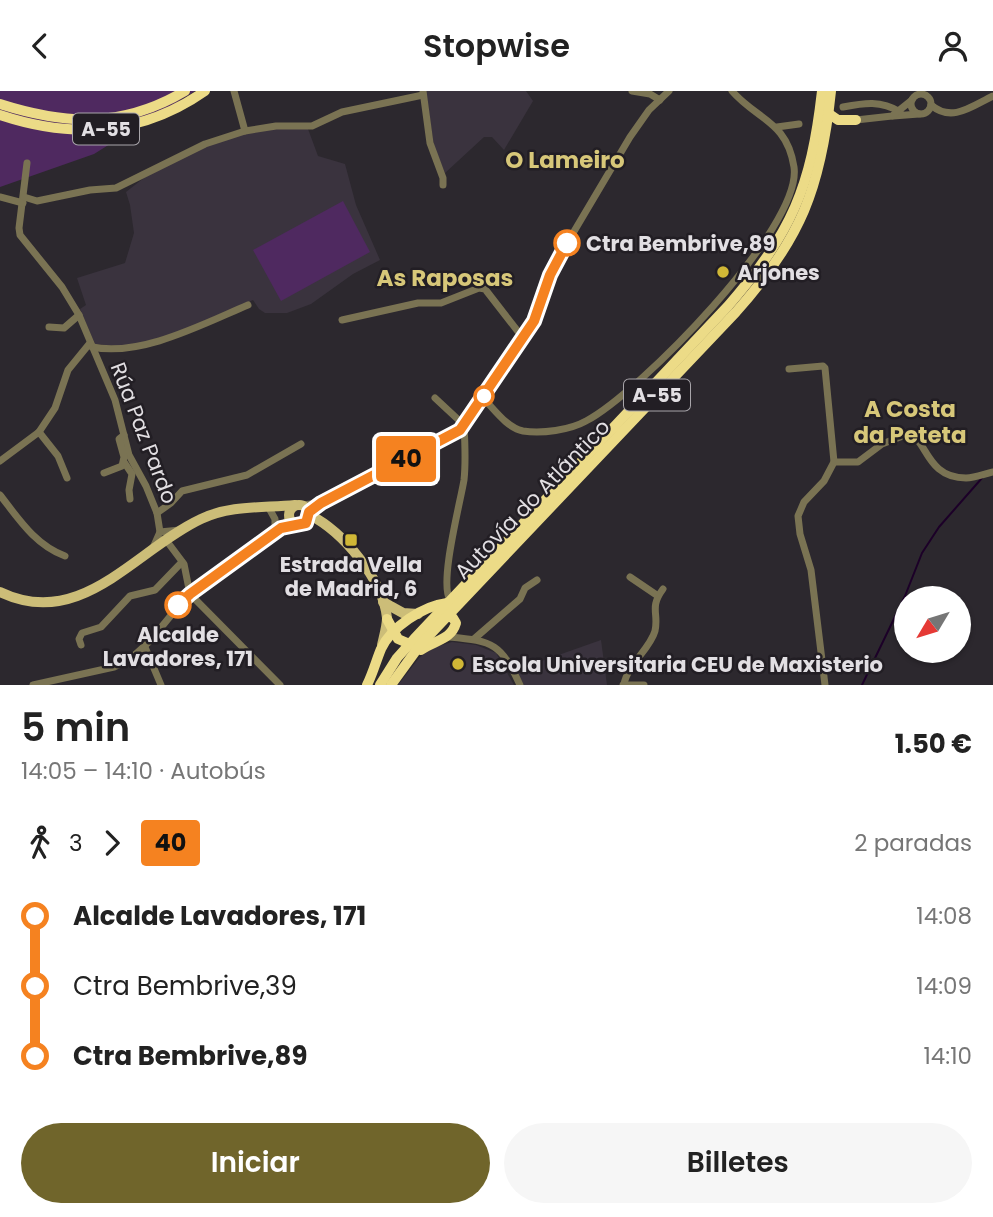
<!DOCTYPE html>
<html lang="es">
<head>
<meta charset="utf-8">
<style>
  :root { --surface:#fff; --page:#f6f6f6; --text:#222; --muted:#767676; --accent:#70652b }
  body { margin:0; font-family:Poppins,sans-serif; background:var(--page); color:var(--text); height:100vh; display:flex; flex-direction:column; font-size:26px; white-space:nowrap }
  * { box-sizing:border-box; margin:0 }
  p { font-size:23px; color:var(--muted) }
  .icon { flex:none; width:38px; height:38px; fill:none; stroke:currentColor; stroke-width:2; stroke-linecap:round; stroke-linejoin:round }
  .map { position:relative; height:594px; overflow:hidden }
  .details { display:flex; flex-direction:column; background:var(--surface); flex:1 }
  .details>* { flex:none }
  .badge { padding:0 14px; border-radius:5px; font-size:24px; line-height:46px }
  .needle { width:46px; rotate:232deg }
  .buttons { position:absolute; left:894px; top:495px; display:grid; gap:14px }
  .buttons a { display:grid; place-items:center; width:77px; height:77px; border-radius:50%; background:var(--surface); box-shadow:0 2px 5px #0004; font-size:35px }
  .map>.badge { position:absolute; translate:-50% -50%; box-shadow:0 0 0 4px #fff }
  .legs { display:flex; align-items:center; gap:10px; height:77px; padding:0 21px; font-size:23px }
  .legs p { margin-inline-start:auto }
  .head { display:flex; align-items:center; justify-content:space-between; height:119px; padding:0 21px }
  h1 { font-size:38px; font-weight:600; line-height:52px }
  .action { display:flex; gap:14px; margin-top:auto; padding:14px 21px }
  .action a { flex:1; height:80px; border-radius:42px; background:var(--accent); color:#fff; font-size:28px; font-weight:600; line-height:80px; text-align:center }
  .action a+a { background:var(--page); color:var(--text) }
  ul { padding:0 21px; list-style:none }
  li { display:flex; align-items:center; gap:24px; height:70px; font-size:26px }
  li i { display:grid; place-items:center; width:10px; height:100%; margin:0 9px; background:currentColor }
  li i::after { content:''; width:18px; height:18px; margin:-9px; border:5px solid; border-radius:50%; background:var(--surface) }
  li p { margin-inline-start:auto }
  li:first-child i { background:linear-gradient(#0000 50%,currentColor 0) }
  li:last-child i { background:linear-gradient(currentColor 50%,#0000 0) }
  header { display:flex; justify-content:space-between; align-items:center; height:91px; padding:0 21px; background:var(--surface); font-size:32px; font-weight:600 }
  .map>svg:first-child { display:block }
  .built { fill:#3a333e }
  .green { fill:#4f2960 }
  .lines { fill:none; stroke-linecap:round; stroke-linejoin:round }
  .stream { stroke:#1c0028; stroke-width:2 }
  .minor { stroke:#7a7353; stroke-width:7 }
  .major { stroke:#ccbd78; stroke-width:10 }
  .highway { stroke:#ecdb87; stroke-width:10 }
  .line-1-casing { stroke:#fff; stroke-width:16 }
  .line-1 { stroke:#f58220; stroke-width:10 }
  .stop-1-dot { fill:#fff; stroke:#f58220; stroke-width:3.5 }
  .poi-dot { fill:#d0b736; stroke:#221e24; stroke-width:2.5 }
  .labels { text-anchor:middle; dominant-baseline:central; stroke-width:5; stroke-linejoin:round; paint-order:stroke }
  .shield { fill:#221e24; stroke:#a8a5aa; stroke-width:2 }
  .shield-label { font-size:19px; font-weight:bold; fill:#e2dfe3 }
  .stop-label { font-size:21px; font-weight:bold; fill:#e2dfe3; stroke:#221e24; text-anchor:start }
  .poi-label { font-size:21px; font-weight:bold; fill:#e2dfe3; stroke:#221e24; text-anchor:start }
  .street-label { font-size:21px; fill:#e2dfe3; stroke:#221e24 }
  .neighbourhood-label { font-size:23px; font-weight:bold; fill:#d7c779; stroke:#221e24 }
</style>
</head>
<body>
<header><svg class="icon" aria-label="back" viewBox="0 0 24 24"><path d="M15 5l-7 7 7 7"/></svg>Stopwise<svg class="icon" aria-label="person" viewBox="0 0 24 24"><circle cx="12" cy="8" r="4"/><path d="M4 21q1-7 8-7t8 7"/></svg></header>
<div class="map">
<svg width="993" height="594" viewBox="0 0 993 594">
  <rect width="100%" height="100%" fill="#2c282e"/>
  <g class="built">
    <polygon points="426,0 526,0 533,10 504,59 492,46 484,46 445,82 434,56"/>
    <polygon points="267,38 308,38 318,65 345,73 356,114 380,169 353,183 311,213 287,222 265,222 259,218 253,209 176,242 127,256 95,253 80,218 86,214 77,187 125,172 134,142 130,114 126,101 154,79 201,56 240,44"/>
    <polygon points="601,549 607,594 524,594 516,579"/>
    <polygon points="452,551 476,554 496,562 514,594 398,594 419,567 432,557"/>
  </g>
  <g class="green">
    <polygon points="0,0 195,0 94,63 0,96"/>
    <polygon points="343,110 370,161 281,210 253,159"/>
  </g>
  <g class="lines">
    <polyline class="stream" points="862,594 905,505 922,462 939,436 982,387"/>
    <g class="minor">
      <polyline points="234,0 245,40"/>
      <polyline points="423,0 430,52 443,87 443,94"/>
      <polyline points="632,0 650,3 660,9"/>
      <circle cx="921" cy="13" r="10"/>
      <path d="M931 14C952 32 972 15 993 5"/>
      <path d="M843 16C864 12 881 9 900 21"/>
      <polyline points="893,25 919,23"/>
      <polyline points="856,29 892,25 912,9"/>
      <polyline points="777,36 799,33"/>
      <polyline points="27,72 19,137 20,144 62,196 79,224 115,309 129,364 146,395 157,422 160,441"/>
      <polyline points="0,106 23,112"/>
      <polyline points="24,106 37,110 90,99 116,97 205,53 245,40 276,35 312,35 342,21 423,4"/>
      <polyline points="342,229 418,212 441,212 479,197 485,198 523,247"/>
      <polyline points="49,236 64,237 79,224"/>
      <path d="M92 256C141 266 203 233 248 214"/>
      <polyline points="789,278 823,275 825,277 834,371 824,390 804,411 798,425 800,443 811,479 825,594"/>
      <path d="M435 307 464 334C465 352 466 371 464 389 460 413 439 492 450 509"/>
      <path d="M483 307C494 318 507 337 523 340 542 343 570 339 586 330 638 303 803 136 794 76 787 30 757 29 732 0"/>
      <polyline points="39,341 58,365 67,387"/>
      <polyline points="0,370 39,341 55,317 68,279 90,252"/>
      <polyline points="124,371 132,383 129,399 130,408"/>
      <path d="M834 371H858L882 353 908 343C927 346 925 387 966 387 975 387 984 383 993 381"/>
      <polyline points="104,382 122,375 124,366 119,348 124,344"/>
      <path d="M0 404C18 427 35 454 65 465"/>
      <polyline points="302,414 320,412"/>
      <polyline points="270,419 275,428 275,441"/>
      <polyline points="309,421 323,411 454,343 464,334 534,230 550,184 563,159 630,46 649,19 669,0"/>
      <polyline points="157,422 171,412 182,400 247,384 301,353"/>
      <polyline points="281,437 295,433"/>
      <polyline points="166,449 184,473 190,503 280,594"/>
      <polyline points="152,459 160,441 180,439"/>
      <polyline points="630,486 658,505"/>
      <path d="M449 546C494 550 501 553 520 594"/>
      <polyline points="474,548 520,508 525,497 537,489"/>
      <polyline points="81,554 79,548 82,542 101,536 130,505 155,499 182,471"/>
      <polyline points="145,556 161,594"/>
      <path d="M624 593C628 573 650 558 655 540 659 522 649 517 663 498"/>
      <polyline points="33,594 114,576 129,569 150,550 186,506 281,437 289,427"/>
      <polyline points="623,594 644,594"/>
    </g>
    <g class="major">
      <circle cx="299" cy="424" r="10"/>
      <path d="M310 424C343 441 383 488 387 527 387 535 384 545 382 554"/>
      <path d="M0 501C81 540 135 459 201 428 230 414 263 417 295 414"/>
      <polyline points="383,511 403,522 418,523"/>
    </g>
    <g class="highway">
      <path d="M0 13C66 34 123 37 185 0"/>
      <polyline points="828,22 838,29 856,29"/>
      <path d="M0 24C72 48 141 45 205 0"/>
      <polyline points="387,528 398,548 412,554"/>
      <path d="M421 559C435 549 451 549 456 532L453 527 443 524"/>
      <path d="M367 594C373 582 376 570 381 558 391 536 423 515 447 512"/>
      <path d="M380 594 397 567 414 548 728 215C792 141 811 97 822 0"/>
      <path d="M391 594 420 554 736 221C801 148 821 97 831 0"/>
    </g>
  </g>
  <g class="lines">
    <defs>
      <polyline id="line-1" points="178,514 190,503 281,437 306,432 309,421 321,412 460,339 534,230 550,184 567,152"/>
    </defs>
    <use href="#line-1" class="line-1-casing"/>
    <use href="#line-1" class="line-1"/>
  </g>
  <g class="stop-1-dot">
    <circle cx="567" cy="152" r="12"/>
    <circle cx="484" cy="305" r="9"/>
    <circle cx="178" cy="514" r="12"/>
  </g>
  <g class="poi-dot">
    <circle cx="723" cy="181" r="7"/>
    <rect x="344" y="442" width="14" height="14" rx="3.5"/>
    <circle cx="458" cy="573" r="7"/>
  </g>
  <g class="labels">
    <g class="shield">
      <rect x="73" y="22.5" width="66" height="31" rx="5"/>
      <rect x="624" y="288.5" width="66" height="31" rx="5"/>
    </g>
    <g class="shield-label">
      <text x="106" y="38">A-55</text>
      <text x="657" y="304">A-55</text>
    </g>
    <g class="stop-label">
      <text x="586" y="152">Ctra Bembrive,89</text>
      <text x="178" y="543" text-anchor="middle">Alcalde<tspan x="178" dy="24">Lavadores, 171</tspan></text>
    </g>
    <g class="poi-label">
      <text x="737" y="181">Arjones</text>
      <text x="351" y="473" text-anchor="middle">Estrada Vella<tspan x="351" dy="24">de Madrid, 6</tspan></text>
      <text x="472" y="573">Escola Universitaria CEU de Maxisterio</text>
    </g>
    <g class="street-label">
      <text transform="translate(144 342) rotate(69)">Rúa Paz Pardo</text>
      <text transform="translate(532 408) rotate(-46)">Autovía do Atlántico</text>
    </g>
    <g class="neighbourhood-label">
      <text x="565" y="69">O Lameiro</text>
      <text x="445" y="187">As Raposas</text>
      <text x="910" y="318">A Costa<tspan x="910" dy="26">da Peteta</tspan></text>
    </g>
  </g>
</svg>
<div class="buttons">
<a><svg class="needle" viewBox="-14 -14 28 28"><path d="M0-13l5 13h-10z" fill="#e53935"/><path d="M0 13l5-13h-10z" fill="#767676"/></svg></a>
</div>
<b class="badge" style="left:406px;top:368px;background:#f58220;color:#111">40</b>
</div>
<section class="details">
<div class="head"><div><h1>5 min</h1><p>14:05 – 14:10 · Autobús</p></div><b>1.50 €</b></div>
<div class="legs"><svg class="icon" aria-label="walk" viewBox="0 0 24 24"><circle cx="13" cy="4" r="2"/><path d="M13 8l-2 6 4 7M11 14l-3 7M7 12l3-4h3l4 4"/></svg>3<svg class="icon" aria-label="forward" viewBox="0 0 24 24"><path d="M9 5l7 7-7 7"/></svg><b class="badge" style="background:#f58220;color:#111">40</b><p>2 paradas</p></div>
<ul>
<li><i style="color:#f58220"></i><b>Alcalde Lavadores, 171</b><p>14:08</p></li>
<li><i style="color:#f58220"></i><span>Ctra Bembrive,39</span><p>14:09</p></li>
<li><i style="color:#f58220"></i><b>Ctra Bembrive,89</b><p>14:10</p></li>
</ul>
<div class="action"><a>Iniciar</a><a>Billetes</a></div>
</section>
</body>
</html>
